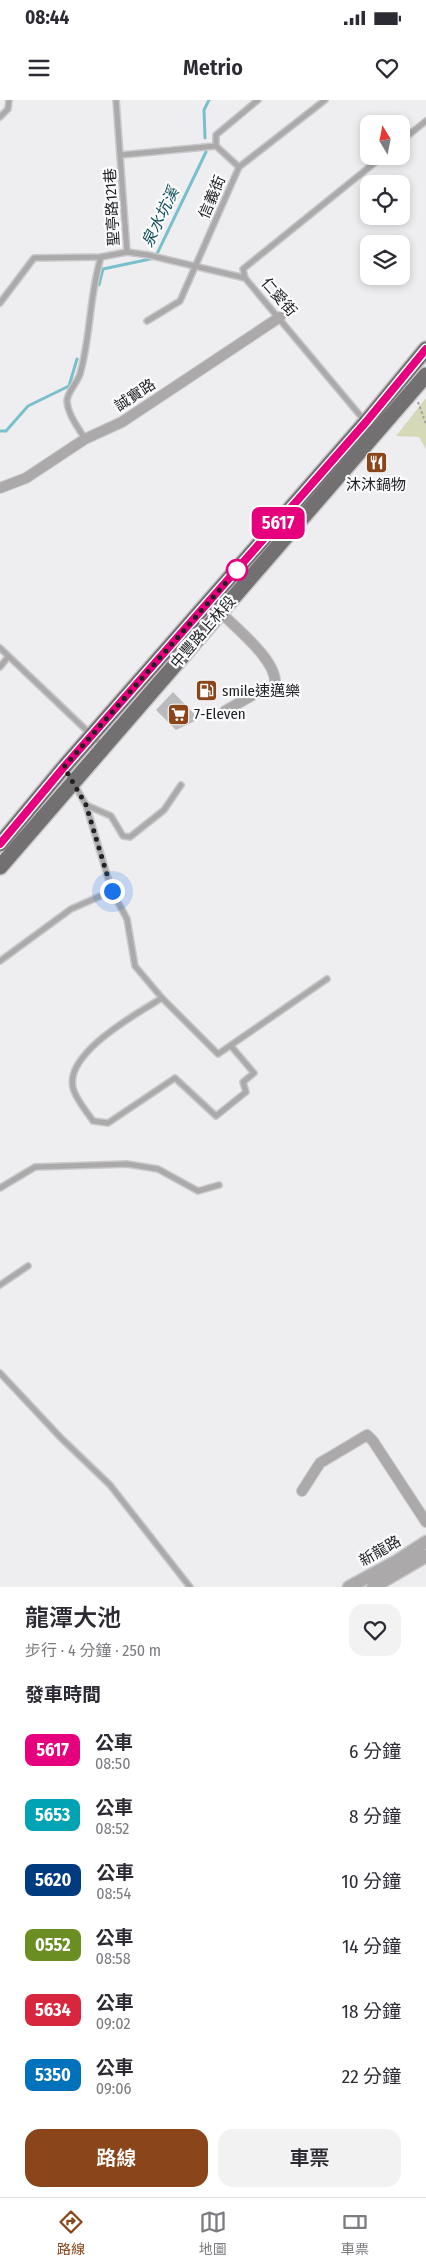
<!DOCTYPE html>
<html lang="zh-TW">
<head>
<meta charset="utf-8">
<style>
  :root { --surface:#fff; --page:#f2f2f3; --text:#2b2b33; --muted:#7c7c81; --line:#e1e1e2; --accent:#8a451b }
  body { margin:0; font-family:"Fira Sans Condensed","Noto Sans TC",sans-serif; background:var(--page); color:var(--text); height:100vh; display:flex; flex-direction:column; font-size:19px; white-space:nowrap }
  * { box-sizing:border-box; margin:0 }
  p { font-size:16px; color:var(--muted) }
  .icon { flex:none; width:28px; height:28px; fill:none; stroke:currentColor; stroke-width:2; stroke-linecap:round; stroke-linejoin:round }
  .map { position:relative; height:1487px; overflow:hidden }
  .side { display:flex; flex-direction:column; background:var(--surface); flex:1 }
  .side>* { flex:none }
  .badge { padding:0 10px; border-radius:8px; font-size:18px; line-height:32px }
  .needle { width:32px; rotate:350deg }
  .buttons { position:absolute; left:360px; top:15px; display:grid; gap:10px }
  .buttons a { display:grid; place-items:center; width:50px; height:50px; border-radius:10px; background:var(--surface); box-shadow:0 2px 8px #0003; font-size:25px }
  .you { position:absolute; width:25px; height:25px; margin:-12px; border:4px solid #fff; border-radius:50%; background:#1a73e8; box-shadow:0 0 0 8px #1a73e833 }
  .map>.badge { position:absolute; translate:-50% -50%; box-shadow:0 0 0 2px #fff }
  h2 { padding:0 25px; font-size:19px; line-height:45px }
  .round { display:grid; place-items:center; flex:none; width:52px; height:52px; border-radius:15px; background:var(--page) }
  .headline { display:flex; align-items:center; justify-content:space-between; height:85px; padding:0 25px }
  h1 { font-size:24px; font-weight:600; line-height:38px }
  .action { display:flex; gap:10px; margin-top:auto; padding:10px 25px }
  .action a { flex:1; height:58px; border-radius:15px; background:var(--accent); color:#fff; font-size:20px; font-weight:600; line-height:58px; text-align:center }
  .action a+a { background:var(--page); color:var(--text) }
  ul { padding:0; list-style:none }
  li { display:flex; align-items:center; gap:15px; height:65px; padding:0 25px }
  li div { flex:1 }
  li b { display:block; font-size:19px }
  li em { font-style:normal }
  li .badge { min-width:55px; font-weight:700; text-align:center }
  .status { display:flex; justify-content:space-between; align-items:center; height:35px; padding:0 25px; background:var(--surface); direction:ltr }
  .status svg { height:14px; fill:currentColor }
  header { display:flex; justify-content:space-between; align-items:center; height:65px; padding:0 25px; background:var(--surface); font-size:22px; font-weight:600 }
  .tabs { display:flex; justify-content:space-around; align-items:center; height:70px; border-top:1px solid var(--line); background:var(--surface); font-size:14px; color:var(--muted) }
  .tabs a { display:grid; justify-items:center; gap:2px }
  .tabs .current { color:var(--accent) }
  .map>svg:first-child { display:block }
  .green { fill:#d6d9b8 }
  .lines { fill:none; stroke-linecap:round; stroke-linejoin:round }
  .stream { stroke:#79c0ca; stroke-width:3 }
  .building { fill:#babbbd }
  .service-casing { stroke:#c9c9cc; stroke-width:8 }
  .minor-casing { stroke:#c9c9cc; stroke-width:12 }
  .tertiary-casing { stroke:#c9c9cc; stroke-width:15 }
  .primary-casing { stroke:#c9c9cc; stroke-width:18 }
  .path { stroke:#9f9fa1; stroke-width:2; stroke-dasharray:2.5 2.5; stroke-linecap:butt }
  .service { stroke:#aba9a9; stroke-width:5 }
  .minor { stroke:#aba9a9; stroke-width:10 }
  .tertiary { stroke:#aba9a9; stroke-width:12 }
  .primary { stroke:#727070; stroke-width:15 }
  .line-casing { stroke:#fff; stroke-width:11 }
  .line { stroke:#e6007e; stroke-width:8 }
  .walk { stroke:#222223; stroke-width:5; stroke-dasharray:0 9 }
  .stop-dot { fill:#fff; stroke:#e6007e; stroke-width:2.5 }
  .labels { text-anchor:middle; dominant-baseline:central; stroke-width:4.5; stroke-linejoin:round; paint-order:stroke }
  .street-label { font-size:15px; fill:#222223; stroke:#fbfcfe }
  .poi-label { font-size:15px; fill:#222223; stroke:#fbfcfe; text-anchor:start }
  .water-label { font-size:16px; font-style:italic; fill:#114f57; stroke:#fbfcfe }
</style>
</head>
<body>
<div class="status"><b>08:44</b><svg viewBox="0 0 49 12"><path d="M0 12V9h3v3zM5 12V6h3v6zM10 12V3h3v9zM15 12V0h3v12zM26 1h20v11H26zM47 4h2v5h-2z"/></svg></div>
<header><svg class="icon" aria-label="menu" viewBox="0 0 24 24"><path d="M4 6h16M4 12h16M4 18h16"/></svg>Metrio<svg class="icon" aria-label="heart" viewBox="0 0 24 24"><path d="M12 20l-8-8c-3-5 5-10 8-4 3-6 11-1 8 4z"/></svg></header>
<div class="map">
<svg width="426" height="1487" viewBox="0 0 426 1487">
  <rect width="100%" height="100%" fill="#eeeef1"/>
  <polygon class="green" points="426,298 426,349 419,337 396,336"/>
  <g class="lines">
    <g class="stream">
      <polyline points="205,38 204,10 209,0"/>
      <polyline points="99,185 103,169 155,158 206,52"/>
      <polyline points="0,331 6,331 28,306 69,286 77,259"/>
    </g>
  </g>
  <polygon class="building" points="173,592 199,619 176,630 156,610"/>
  <g class="lines">
    <defs>
      <g id="service">
        <polyline points="0,17 8,9 9,0"/>
        <polyline points="401,41 426,21"/>
        <polyline points="216,46 216,35 258,0"/>
        <polyline points="121,55 216,46 239,67"/>
        <polyline points="127,152 148,155 245,178"/>
        <polyline points="0,203 34,158 101,157 127,152 116,0"/>
        <polyline points="147,221 180,201 239,67 325,0"/>
        <polyline points="364,320 245,178 243,169 383,56"/>
        <path d="M85 339C78 327 68 315 67 301 67 293 77 283 80 274 91 236 89 196 101 157"/>
        <polyline points="0,548 103,646"/>
        <polyline points="0,567 8,557"/>
        <polyline points="65,668 86,705 112,791 127,819 135,866 162,898 218,954 327,879"/>
        <polyline points="86,705 111,716 123,736 130,737 164,710 181,685"/>
        <polyline points="0,861 71,809 112,791"/>
        <path d="M162 898C138 913 60 955 74 991 78 1002 87 1012 93 1021L108 1023 175 978 216 1016 246 992 243 982 254 973 231 946"/>
        <polyline points="0,1088 35,1067 127,1064 158,1069 198,1091 219,1085"/>
        <polyline points="0,1185 28,1166"/>
        <polyline points="0,1273 61,1338 110,1385 190,1487"/>
      </g>
      <g id="minor">
        <polyline points="0,388 26,378 85,339 122,322 280,217"/>
        <path d="M220 512C235 527 283 565 274 588L258 592 225 611"/>
        <polyline points="302,1391 320,1363 367,1335 373,1341 426,1422"/>
      </g>
      <g id="tertiary">
        <polyline points="349,1487 397,1461 426,1442"/>
        <polyline points="373,1487 426,1456"/>
      </g>
      <g id="primary">
        <polyline points="0,744 64,667 366,322 426,249"/>
        <polyline points="0,767 426,275"/>
      </g>
    </defs>
    <use href="#service" class="service-casing"/>
    <use href="#minor" class="minor-casing"/>
    <use href="#tertiary" class="tertiary-casing"/>
    <use href="#primary" class="primary-casing"/>
    <polyline class="path" points="418,302 426,324"/>
    <use href="#service" class="service"/>
    <use href="#minor" class="minor"/>
    <use href="#tertiary" class="tertiary"/>
    <use href="#primary" class="primary"/>
  </g>
  <g class="lines">
    <defs>
      <polyline id="line" points="0,744 64,667 366,322 426,249"/>
    </defs>
    <use href="#line" class="line-casing"/>
    <use href="#line" class="line"/>
    <polyline class="walk" points="112,791 86,705 64,667 237,470"/>
  </g>
  <defs>
    <symbol id="restaurant-square" viewBox="-11 -11 22 22"><rect x="-9" y="-9" width="18" height="18" rx="4" fill="#8a451b" stroke="#fbfcfe"/><path d="M-5-6h1v4h1v-4h1v4h1v-4h1v5L-1.5 .5V6h-2V.5L-5-1ZM5-6V6H3V1.5H1.5Q1.5-4 5-6Z" fill="#fff"/></symbol>
    <symbol id="fuel-square" viewBox="-11 -11 22 22"><rect x="-9" y="-9" width="18" height="18" rx="4" fill="#8a451b" stroke="#fbfcfe"/><path d="M-5.5-6h7V0h2V4h1.3V-2.5L3-4.5l.8-.8L6-3V5H2.5V1h-1V6h-7ZM-4.2-4.7v3.2H.2V-4.7Z" fill="#fff"/></symbol>
    <symbol id="supermarket-square" viewBox="-11 -11 22 22"><rect x="-9" y="-9" width="18" height="18" rx="4" fill="#8a451b" stroke="#fbfcfe"/><path d="M-6-5.5h2.5l.6 2H6L4.5 2H-2.5L-4.4-4H-6ZM-1.5 3.2a1.3 1.3 0 1 0 .1 0ZM3 3.2a1.3 1.3 0 1 0 .1 0Z" fill="#fff"/></symbol>
  </defs>
  <g fill-rule="evenodd">
    <use href="#restaurant-square" x="364" y="350" width="25" height="25"/>
    <use href="#fuel-square" x="194" y="578" width="25" height="25"/>
    <use href="#supermarket-square" x="166" y="602" width="25" height="25"/>
  </g>
  <circle class="stop-dot" cx="237" cy="470" r="10"/>
  <g class="labels">
    <g class="street-label">
      <text transform="translate(212 97) rotate(-67)">信義街</text>
      <text transform="translate(112 107) rotate(-93)">聖亭路121巷</text>
      <text transform="translate(279 197) rotate(49)">仁愛街</text>
      <text transform="translate(135 295) rotate(-33)">誠實路</text>
      <text transform="translate(203 532) rotate(-49)">中豐路上林段</text>
      <text transform="translate(380 1451) rotate(-30)">新龍路</text>
    </g>
    <g class="poi-label">
      <text x="376" y="385" text-anchor="middle">沐沐鍋物</text>
      <text x="222" y="591">smile速邁樂</text>
      <text x="194" y="614">7-Eleven</text>
    </g>
    <g class="water-label">
      <text transform="translate(160 117) rotate(-64)">泉水坑溪</text>
    </g>
  </g>
</svg>
<div class="buttons">
<a><svg class="needle" viewBox="-14 -14 28 28"><path d="M0-13l5 13h-10z" fill="#e53935"/><path d="M0 13l5-13h-10z" fill="#7c7c81"/></svg></a>
<a><svg class="icon" aria-label="locate" viewBox="0 0 24 24"><circle cx="12" cy="12" r="6"/><path d="M12 2v4M12 18v4M2 12h4M18 12h4"/></svg></a>
<a><svg class="icon" aria-label="layers" viewBox="0 0 24 24"><path d="M12 4l9 5-9 5-9-5zM3 14l9 5 9-5"/></svg></a>
</div>
<div class="you" style="left:112px;top:791px"></div>
<b class="badge" style="left:278px;top:423px;background:#e6007e;color:#fff">5617</b>
</div>
<section class="side">
<div class="headline"><div><h1>龍潭大池</h1><p>步行 · 4 分鐘 · 250 m</p></div><a class="round"><svg class="icon" aria-label="heart" viewBox="0 0 24 24"><path d="M12 20l-8-8c-3-5 5-10 8-4 3-6 11-1 8 4z"/></svg></a></div>
<h2>發車時間</h2>
<ul>
<li><span class="badge" style="background:#e6007e;color:#fff">5617</span><div><b>公車</b><p>08:50</p></div><em>6 分鐘</em></li>
<li><span class="badge" style="background:#00a3b4;color:#fff">5653</span><div><b>公車</b><p>08:52</p></div><em>8 分鐘</em></li>
<li><span class="badge" style="background:#003b80;color:#fff">5620</span><div><b>公車</b><p>08:54</p></div><em>10 分鐘</em></li>
<li><span class="badge" style="background:#6b8e23;color:#fff">0552</span><div><b>公車</b><p>08:58</p></div><em>14 分鐘</em></li>
<li><span class="badge" style="background:#d7263d;color:#fff">5634</span><div><b>公車</b><p>09:02</p></div><em>18 分鐘</em></li>
<li><span class="badge" style="background:#0072bc;color:#fff">5350</span><div><b>公車</b><p>09:06</p></div><em>22 分鐘</em></li>
</ul>
<div class="action"><a>路線</a><a>車票</a></div>
</section>
<nav class="tabs">
<a class="current"><svg class="icon" aria-label="directions" viewBox="0 0 24 24"><path d="M12 3l9 9-9 9-9-9zM9 14v-3h6M13 9l2 2-2 2"/></svg>路線</a>
<a><svg class="icon" aria-label="map" viewBox="0 0 24 24"><path d="M3 6l6-2 6 2 6-2v14l-6 2-6-2-6 2zM9 4v14M15 6v14"/></svg>地圖</a>
<a><svg class="icon" aria-label="tickets" viewBox="0 0 24 24"><path d="M3 7h18v10H3zM15 7v10"/></svg>車票</a>
</nav>
</body>
</html>
